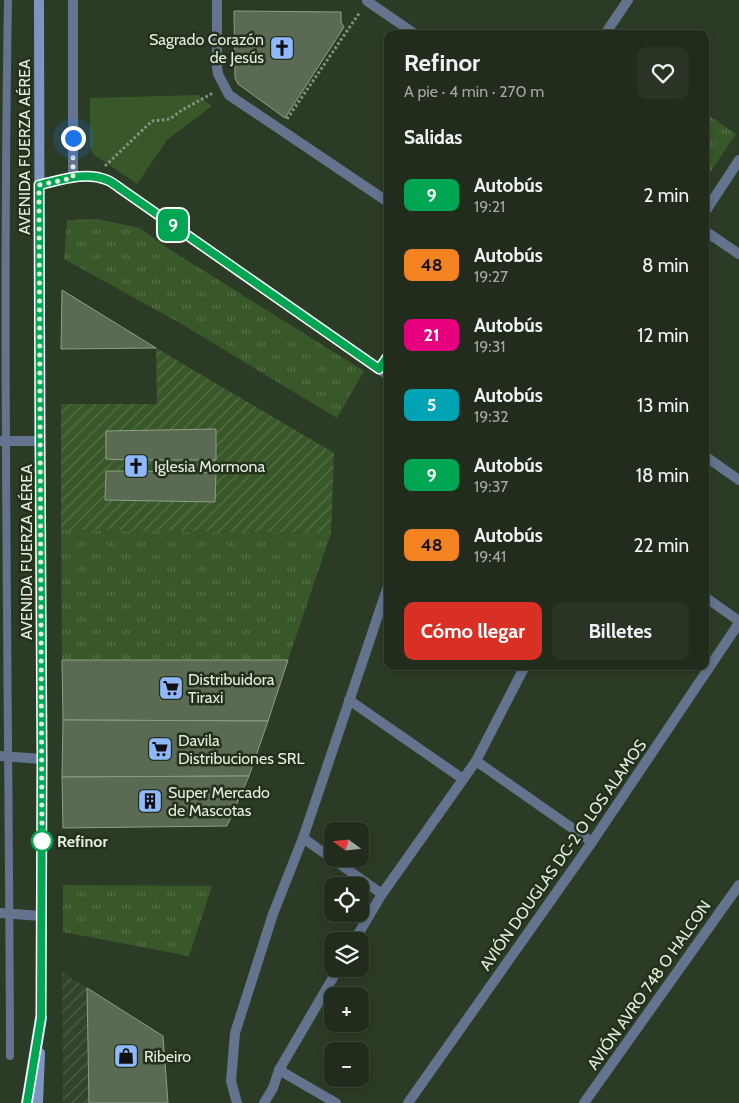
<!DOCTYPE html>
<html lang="es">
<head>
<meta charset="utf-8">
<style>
  :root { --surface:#212c1c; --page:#293425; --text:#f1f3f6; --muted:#a2a7a3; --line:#3e483b; --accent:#d93025 }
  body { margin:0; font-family:Cabin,sans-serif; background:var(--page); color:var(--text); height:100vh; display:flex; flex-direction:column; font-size:19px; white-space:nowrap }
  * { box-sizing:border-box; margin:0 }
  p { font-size:16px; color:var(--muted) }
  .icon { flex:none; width:28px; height:28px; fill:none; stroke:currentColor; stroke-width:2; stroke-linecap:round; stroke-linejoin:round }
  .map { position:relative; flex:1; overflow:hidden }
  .side { position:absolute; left:384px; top:30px; width:325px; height:640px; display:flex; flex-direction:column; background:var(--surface); border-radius:10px; box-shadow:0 2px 8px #0003,0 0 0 1px var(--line) }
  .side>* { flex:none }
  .badge { padding:0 10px; border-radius:8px; font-size:18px; line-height:32px }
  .needle { width:32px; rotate:285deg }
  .fabs { position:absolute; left:324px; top:822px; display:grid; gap:10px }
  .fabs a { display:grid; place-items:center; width:45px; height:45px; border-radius:10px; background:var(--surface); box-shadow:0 2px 8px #0003,0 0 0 1px var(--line); font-size:25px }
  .you { position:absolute; width:25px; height:25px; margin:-12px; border:4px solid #fff; border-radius:50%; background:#1a73e8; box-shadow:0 0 0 8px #1a73e833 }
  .map>.badge { position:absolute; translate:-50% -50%; box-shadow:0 0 0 2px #fff }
  h2 { padding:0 20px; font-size:19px; line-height:45px }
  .round { display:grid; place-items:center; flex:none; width:52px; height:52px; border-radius:10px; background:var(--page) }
  .head { display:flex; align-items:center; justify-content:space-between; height:85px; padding:0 20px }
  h1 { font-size:24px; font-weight:700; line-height:38px }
  .action { display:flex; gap:10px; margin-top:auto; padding:10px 20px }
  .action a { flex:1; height:58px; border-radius:10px; background:var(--accent); color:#fff; font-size:20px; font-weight:700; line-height:58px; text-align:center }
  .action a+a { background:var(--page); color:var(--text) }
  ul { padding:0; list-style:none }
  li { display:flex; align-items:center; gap:15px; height:70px; padding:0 20px }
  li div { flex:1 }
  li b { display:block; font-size:19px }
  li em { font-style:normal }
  li .badge { min-width:55px; font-weight:700; text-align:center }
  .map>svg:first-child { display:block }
  .industrial { fill:url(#industrial-furrows) }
  .grass { fill:url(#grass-tufts) }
  .park { fill:#395829 }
  .garden { fill:url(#garden-furrows) }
  .building { fill:#5a6a53; stroke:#8e9f86 }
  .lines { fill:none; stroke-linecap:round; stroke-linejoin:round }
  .path { stroke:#879382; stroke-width:3; stroke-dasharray:2.5 2.5; stroke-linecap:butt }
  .service { stroke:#64748e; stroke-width:8 }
  .minor { stroke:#64748e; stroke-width:10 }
  .tertiary { stroke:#64748e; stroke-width:10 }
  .secondary { stroke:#7d96c0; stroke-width:10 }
  .primary { stroke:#91b0e6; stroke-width:12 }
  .line-casing { stroke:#fff; stroke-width:11 }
  .line { stroke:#00a651; stroke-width:8 }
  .walk { stroke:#e3ecdf; stroke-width:5; stroke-dasharray:0 9 }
  .stop-dot { fill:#fff; stroke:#00a651; stroke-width:2.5 }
  .labels { text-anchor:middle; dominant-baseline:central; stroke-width:5; stroke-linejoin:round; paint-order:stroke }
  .poi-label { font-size:16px; fill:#e3ecdf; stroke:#23311c; text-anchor:start }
  .street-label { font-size:16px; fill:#e3ecdf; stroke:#23311c }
  .stop-label { font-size:16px; font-weight:bold; fill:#e3ecdf; stroke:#23311c; text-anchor:start }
</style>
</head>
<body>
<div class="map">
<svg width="739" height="1103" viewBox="0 0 739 1103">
  <defs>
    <pattern id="industrial-furrows" width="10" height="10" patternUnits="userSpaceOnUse" patternTransform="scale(1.25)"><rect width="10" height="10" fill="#324429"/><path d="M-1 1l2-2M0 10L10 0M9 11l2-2" fill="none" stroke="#505f48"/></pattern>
    <pattern id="grass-tufts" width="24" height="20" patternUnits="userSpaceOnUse" patternTransform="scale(1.25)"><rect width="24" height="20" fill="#395829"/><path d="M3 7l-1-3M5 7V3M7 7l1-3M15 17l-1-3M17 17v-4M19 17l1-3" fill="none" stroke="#567048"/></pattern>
    <pattern id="garden-furrows" width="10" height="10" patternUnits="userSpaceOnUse" patternTransform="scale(1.25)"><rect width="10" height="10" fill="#395829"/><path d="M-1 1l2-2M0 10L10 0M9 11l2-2" fill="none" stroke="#567048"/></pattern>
  </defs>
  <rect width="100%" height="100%" fill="#2c3b26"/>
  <polygon class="industrial" points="62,972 87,988 89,1103 63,1103"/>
  <g class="grass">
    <polygon points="705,113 736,134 705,180"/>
    <polygon points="98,219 140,228 169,249 364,371 337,418 178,322 64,259 67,220"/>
    <polygon points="61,530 331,533 288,660 62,660"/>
    <polygon points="63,885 212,886 189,956 63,932"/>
  </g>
  <polygon class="park" points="200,95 201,98 212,106 167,140 137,184 93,154 90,148 90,98"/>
  <polygon class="garden" points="156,348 334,453 331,533 61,530 61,404 157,404"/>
  <g class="building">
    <polygon points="234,11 341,12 341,22 344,27 285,118 238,84 235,78"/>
    <polygon points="62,290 156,348 61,349"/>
    <polygon points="216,429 216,460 143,460 142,471 216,473 215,502 105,500 106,471 129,471 129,460 106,459 106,431"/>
    <polygon points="62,660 288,660 268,721 63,720"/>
    <polygon points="63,720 268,721 249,776 62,777"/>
    <polygon points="249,776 227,826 63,828 62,777"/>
    <polygon points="87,988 163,1036 168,1103 89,1103"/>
  </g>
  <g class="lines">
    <g class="path">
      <polyline points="287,119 360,12"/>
      <polyline points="105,166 152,121 170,119 182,110 213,93"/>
    </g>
    <path class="service" d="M8 0C2 352 9 704 10 1056"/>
    <g class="minor">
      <polyline points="217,0 217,68 218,74 229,95 388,202"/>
      <polyline points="367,0 367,1 415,34"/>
      <polyline points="73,178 73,0"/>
      <polyline points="705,212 739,160"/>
      <polyline points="705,231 739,254"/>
      <polyline points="379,369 388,375"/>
      <polyline points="0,441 40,441"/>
      <polyline points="705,456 739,480"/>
      <polyline points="705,597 739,621"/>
      <polyline points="349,700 463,779"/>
      <polyline points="0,756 42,759"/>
      <polyline points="476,761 592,842"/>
      <polyline points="303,838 382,894"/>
      <polyline points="0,913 41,916"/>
      <polyline points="354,941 382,894 476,761 525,666"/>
      <polyline points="279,1070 336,1103"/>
      <polyline points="237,1103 231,1081 235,1033 273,914 303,838 388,586"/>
      <polyline points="264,1103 273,1088 279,1070 338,969"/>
      <polyline points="408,1103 592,842 739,623"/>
      <polyline points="584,1103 739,885"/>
    </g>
    <g class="tertiary">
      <polyline points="605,34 628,0"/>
      <path d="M39 185C61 180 86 171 107 180 112 182 117 186 121 189L379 369 388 356"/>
    </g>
    <g class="secondary">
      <polyline points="39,0 40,441 42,759 41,1024"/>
      <polyline points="38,1103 40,1053"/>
    </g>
    <polyline class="primary" points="27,1103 41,1018"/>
  </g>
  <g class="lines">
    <defs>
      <path id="line" d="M27 1103 41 1018 42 758 40 441 39 185C61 180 86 171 107 180 112 182 117 186 121 189L379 369 388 356"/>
    </defs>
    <use href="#line" class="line-casing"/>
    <use href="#line" class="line"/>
    <polyline class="walk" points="42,841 39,185 73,178 73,138"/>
  </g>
  <defs>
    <symbol id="church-square" viewBox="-11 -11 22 22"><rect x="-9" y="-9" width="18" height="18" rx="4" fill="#90b8fd" stroke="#23311c"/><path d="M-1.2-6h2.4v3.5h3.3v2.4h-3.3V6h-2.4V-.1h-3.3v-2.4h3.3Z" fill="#111"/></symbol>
    <symbol id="supermarket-square" viewBox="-11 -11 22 22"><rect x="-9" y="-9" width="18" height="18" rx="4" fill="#90b8fd" stroke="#23311c"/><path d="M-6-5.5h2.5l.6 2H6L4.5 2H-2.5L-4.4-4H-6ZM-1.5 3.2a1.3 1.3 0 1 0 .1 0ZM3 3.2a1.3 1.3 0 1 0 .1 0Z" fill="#111"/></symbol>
    <symbol id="building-square" viewBox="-11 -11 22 22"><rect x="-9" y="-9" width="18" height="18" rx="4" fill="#90b8fd" stroke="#23311c"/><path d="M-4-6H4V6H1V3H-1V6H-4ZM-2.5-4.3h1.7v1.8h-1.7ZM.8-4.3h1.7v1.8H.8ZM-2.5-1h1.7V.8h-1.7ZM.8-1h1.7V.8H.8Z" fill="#111"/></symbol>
    <symbol id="shop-square" viewBox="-11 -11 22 22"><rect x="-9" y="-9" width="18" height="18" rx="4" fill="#90b8fd" stroke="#23311c"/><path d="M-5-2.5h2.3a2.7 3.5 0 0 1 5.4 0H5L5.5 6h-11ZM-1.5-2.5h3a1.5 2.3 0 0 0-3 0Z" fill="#111"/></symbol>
  </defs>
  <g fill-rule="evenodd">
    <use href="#church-square" x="268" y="34" width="28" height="28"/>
    <use href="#church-square" x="122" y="452" width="28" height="28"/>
    <use href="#supermarket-square" x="157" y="674" width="28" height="28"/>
    <use href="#supermarket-square" x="146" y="735" width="28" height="28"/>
    <use href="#building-square" x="136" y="787" width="28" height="28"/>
    <use href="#shop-square" x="112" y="1042" width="28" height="28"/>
  </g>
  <circle class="stop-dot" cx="42" cy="841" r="10"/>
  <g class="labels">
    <g class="poi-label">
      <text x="264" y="39" text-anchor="end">Sagrado Corazón<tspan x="264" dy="18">de Jesús</tspan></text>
      <text x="154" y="466">Iglesia Mormona</text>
      <text x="188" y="679">Distribuidora<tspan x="188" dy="18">Tiraxi</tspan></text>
      <text x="178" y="740">Davila<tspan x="178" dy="18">Distribuciones SRL</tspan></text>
      <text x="168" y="792">Super Mercado<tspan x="168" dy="18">de Mascotas</tspan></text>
      <text x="144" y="1056">Ribeiro</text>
    </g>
    <g class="street-label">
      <text transform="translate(24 147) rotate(-90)">AVENIDA FUERZA AÉREA</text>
      <text transform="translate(26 552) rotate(-90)">AVENIDA FUERZA AÉREA</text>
      <text transform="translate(563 855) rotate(-55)">AVIÓN DOUGLAS DC-2 O LOS ALAMOS</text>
      <text transform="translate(649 985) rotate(-55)">AVIÓN AVRO 748 O HALCON</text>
    </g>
    <g class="stop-label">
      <text x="57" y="841">Refinor</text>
    </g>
  </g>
</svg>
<div class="fabs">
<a><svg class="needle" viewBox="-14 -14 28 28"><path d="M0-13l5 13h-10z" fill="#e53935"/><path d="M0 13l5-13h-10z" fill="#a2a7a3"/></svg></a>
<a><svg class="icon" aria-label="locate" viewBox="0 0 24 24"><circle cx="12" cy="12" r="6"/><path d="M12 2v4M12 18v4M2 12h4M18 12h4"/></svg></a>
<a><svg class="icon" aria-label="layers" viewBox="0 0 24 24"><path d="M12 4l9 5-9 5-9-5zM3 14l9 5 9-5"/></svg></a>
<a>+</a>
<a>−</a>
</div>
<div class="you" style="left:73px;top:138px"></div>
<b class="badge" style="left:173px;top:225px;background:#00a651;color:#fff">9</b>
<section class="side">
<div class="head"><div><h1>Refinor</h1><p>A pie · 4 min · 270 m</p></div><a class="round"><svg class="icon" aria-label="heart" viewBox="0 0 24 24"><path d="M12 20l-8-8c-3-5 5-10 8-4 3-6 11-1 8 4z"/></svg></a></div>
<h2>Salidas</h2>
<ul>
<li><span class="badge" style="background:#00a651;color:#fff">9</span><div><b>Autobús</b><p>19:21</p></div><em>2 min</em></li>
<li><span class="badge" style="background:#f58220;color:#111">48</span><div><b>Autobús</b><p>19:27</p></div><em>8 min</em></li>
<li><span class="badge" style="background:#e6007e;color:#fff">21</span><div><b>Autobús</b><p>19:31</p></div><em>12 min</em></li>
<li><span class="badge" style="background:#00a3b4;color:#fff">5</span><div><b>Autobús</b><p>19:32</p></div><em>13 min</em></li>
<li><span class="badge" style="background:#00a651;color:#fff">9</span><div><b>Autobús</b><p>19:37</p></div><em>18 min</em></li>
<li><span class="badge" style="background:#f58220;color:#111">48</span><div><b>Autobús</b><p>19:41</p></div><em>22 min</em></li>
</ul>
<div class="action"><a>Cómo llegar</a><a>Billetes</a></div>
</section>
</div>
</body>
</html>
